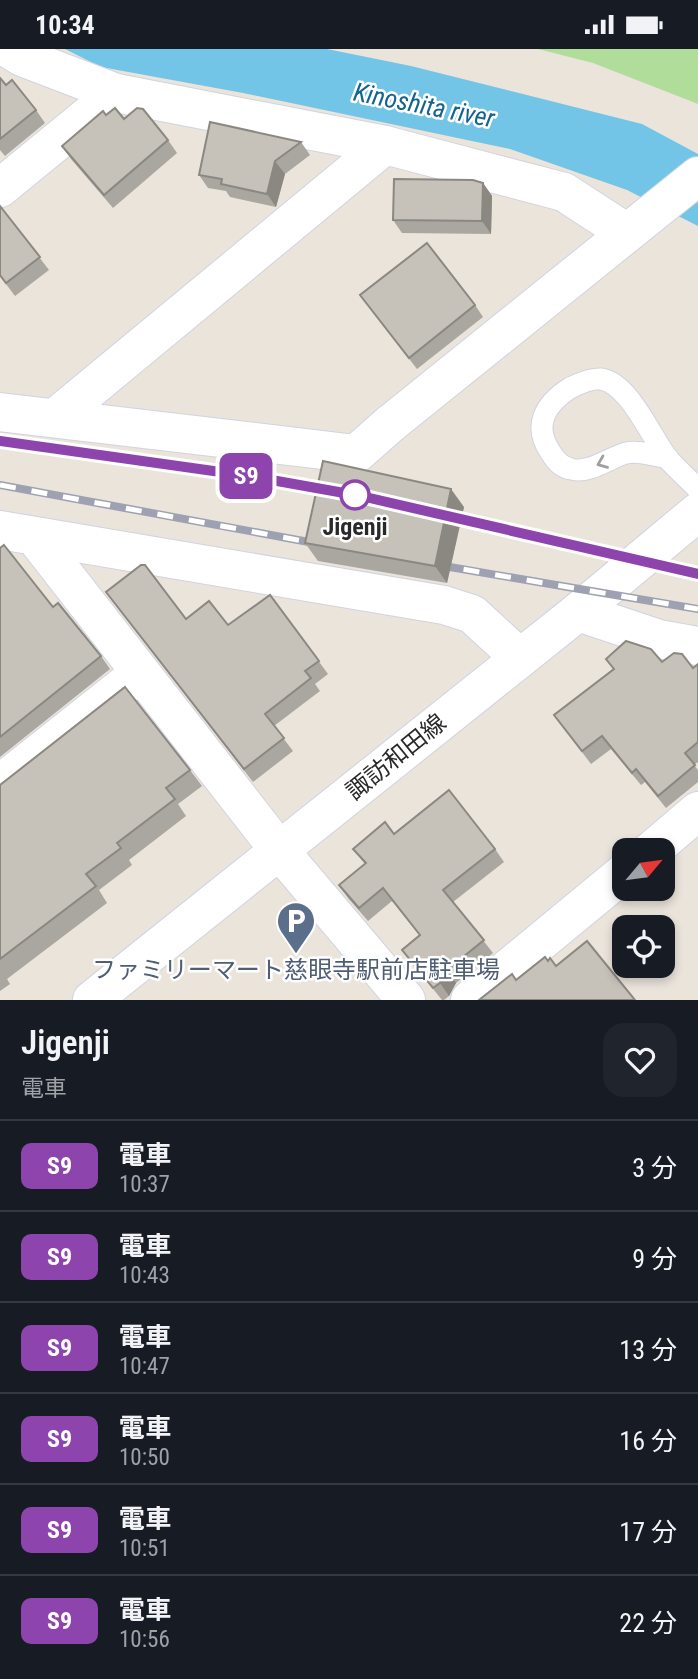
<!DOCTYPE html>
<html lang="ja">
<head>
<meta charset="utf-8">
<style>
  :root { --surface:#171b24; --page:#20242c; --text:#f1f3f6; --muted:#9ea1a6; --line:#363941 }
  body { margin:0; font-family:"Roboto Condensed","Noto Sans JP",sans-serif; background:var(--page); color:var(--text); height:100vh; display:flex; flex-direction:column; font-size:26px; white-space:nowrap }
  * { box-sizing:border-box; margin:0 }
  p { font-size:23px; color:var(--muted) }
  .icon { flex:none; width:38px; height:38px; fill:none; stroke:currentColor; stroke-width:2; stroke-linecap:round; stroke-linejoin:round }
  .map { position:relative; height:951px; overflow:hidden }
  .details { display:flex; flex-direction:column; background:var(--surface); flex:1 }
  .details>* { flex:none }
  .badge { padding:0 14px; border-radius:10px; font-size:24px; line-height:46px }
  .needle { width:46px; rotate:61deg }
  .buttons { position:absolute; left:612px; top:789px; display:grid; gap:14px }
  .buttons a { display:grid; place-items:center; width:63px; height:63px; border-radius:14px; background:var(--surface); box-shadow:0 4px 10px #0003; font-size:35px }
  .map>.badge { position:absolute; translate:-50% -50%; box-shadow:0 0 0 4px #fff }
  .round { display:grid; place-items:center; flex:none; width:74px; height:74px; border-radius:21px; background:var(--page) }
  .headline { display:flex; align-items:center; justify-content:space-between; height:119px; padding:0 21px }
  h1 { font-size:33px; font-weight:600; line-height:52px }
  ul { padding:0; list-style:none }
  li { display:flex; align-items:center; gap:21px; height:91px; padding:0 21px; border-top:2px solid var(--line) }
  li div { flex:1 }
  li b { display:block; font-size:26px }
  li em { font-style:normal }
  li .badge { min-width:77px; font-weight:700; text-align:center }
  .status { display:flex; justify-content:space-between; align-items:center; height:49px; padding:0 35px; background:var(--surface); direction:ltr }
  .status svg { height:19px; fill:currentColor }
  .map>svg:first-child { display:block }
  .green { fill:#b0de9a }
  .water { fill:#73c5e7 }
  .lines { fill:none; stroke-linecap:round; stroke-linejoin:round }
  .lane-casing { stroke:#d1d3e1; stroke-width:23 }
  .street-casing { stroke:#d1d3e1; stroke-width:40 }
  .secondary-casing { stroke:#d1d3e1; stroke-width:40 }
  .lane { stroke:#fff; stroke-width:21 }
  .street { stroke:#fff; stroke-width:38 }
  .secondary { stroke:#fff; stroke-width:38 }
  .rail-casing { stroke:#9ea1b2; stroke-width:8 }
  .rail { stroke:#fff; stroke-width:5; stroke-dasharray:16; stroke-linecap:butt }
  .wall { fill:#aaa7a0 }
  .shaded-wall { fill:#8b8882 }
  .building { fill:#c6c2ba; stroke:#8b8882; stroke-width:2 }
  .oneway { stroke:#9f9f9f }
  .line-casing { stroke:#fff; stroke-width:16 }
  .line { stroke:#8e44ad; stroke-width:10 }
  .stop-dot { fill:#fff; stroke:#8e44ad; stroke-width:3.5 }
  .labels { text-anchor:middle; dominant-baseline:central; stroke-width:5; stroke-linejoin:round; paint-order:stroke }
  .stop-label { font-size:24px; font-weight:bold; fill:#292929; stroke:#fff }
  .street-label { font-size:24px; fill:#292929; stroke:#fff }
  .service-label { font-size:24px; fill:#4e5e75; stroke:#fff }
  .water-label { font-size:26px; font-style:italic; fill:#156391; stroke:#fff }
</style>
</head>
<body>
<div class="status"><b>10:34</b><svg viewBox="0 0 49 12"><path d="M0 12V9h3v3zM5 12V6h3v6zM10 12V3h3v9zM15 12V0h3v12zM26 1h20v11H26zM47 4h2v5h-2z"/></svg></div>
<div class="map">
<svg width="698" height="951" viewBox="0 0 698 951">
  <rect width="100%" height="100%" fill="#eae4db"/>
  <polygon class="green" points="538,0 698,0 698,55 593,14"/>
  <polygon class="water" points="65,0 327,0 411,17 642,75 698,105 698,177 627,141 510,100 243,44 101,18"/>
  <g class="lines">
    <defs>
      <path id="lane" d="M668 409C655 407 639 401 626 404 609 409 589 425 571 420 561 418 556 412 551 404 532 377 545 355 570 339 578 335 592 329 601 330 629 334 651 388 668 410 677 420 688 430 698 440"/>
      <g id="street">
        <polyline points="9,0 22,8 116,44 385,96 564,143 627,184"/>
        <polyline points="0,139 116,44"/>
        <polyline points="0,363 356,405 390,375"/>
        <polyline points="55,369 385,96"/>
        <polyline points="0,481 444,556 472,565 520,609"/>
        <polyline points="35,488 279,801 406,951"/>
        <polyline points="578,563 659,590 698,597"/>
        <polyline points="0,735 140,624"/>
        <polyline points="651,802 698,762"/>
        <polyline points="470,951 625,823"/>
      </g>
      <g id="secondary">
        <polyline points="390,375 698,127"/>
        <polyline points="92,951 578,563 698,463"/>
      </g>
    </defs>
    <use href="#lane" class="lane-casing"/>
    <use href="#street" class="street-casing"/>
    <use href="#secondary" class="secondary-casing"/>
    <use href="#lane" class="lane"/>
    <use href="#street" class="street"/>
    <use href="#secondary" class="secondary"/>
    <defs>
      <g id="rail">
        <polyline points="0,392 249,427 336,443"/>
        <polyline points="0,436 325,496"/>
        <polyline points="442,466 698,525"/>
        <polyline points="432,515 698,560"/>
      </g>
    </defs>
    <use href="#rail" class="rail-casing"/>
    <use href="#rail" class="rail"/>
  </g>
  <g class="wall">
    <polygon points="0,29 6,36 36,61 45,74 5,107 0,101"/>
    <polygon points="106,66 124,70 168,91 177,104 113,159 71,110 62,97"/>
    <polygon points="301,93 310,106 285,125 276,158 230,148 226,142 208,139 199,126"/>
    <polygon points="483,134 492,147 491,185 402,184 393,171"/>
    <polygon points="0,157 49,221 15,247 0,227"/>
    <polygon points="360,246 475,256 483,268 417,320"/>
    <polygon points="464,458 447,534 318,512 305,494"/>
    <polygon points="0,499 53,558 101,607 110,620 0,708"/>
    <polygon points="106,543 186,570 228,576 270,546 328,625 315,635 320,642 274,677 293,702 253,733"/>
    <polygon points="606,610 662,613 693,619 698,615 698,713 694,716 698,721 698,733 666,759 645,733 641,736 611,700 591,715 554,666 613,620"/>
    <polygon points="190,721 202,737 178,755 186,767 129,811 132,816 99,841 107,854 7,930 10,935 0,942 0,736"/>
    <polygon points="394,785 495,800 504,813 453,853 493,904 456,934 449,947 444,951 442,951 402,901 420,887 392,852 368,872 348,849 339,836 365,815 353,800"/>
  </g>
  <g class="shaded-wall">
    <polygon points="275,112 285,125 276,158 267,145"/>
    <polygon points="483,134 492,147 491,185 482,172"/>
    <polygon points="451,440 464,458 447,534 435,517"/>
    <polygon points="447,921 456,934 449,947 440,934"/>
  </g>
  <g class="building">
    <polygon points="0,29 6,36 12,31 36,61 0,90"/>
    <polygon points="115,59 124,70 137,59 143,60 168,91 104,146 62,97 103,62 106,66"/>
    <polygon points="210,73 301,93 275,112 267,145 221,135 222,130 199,126"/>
    <polygon points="394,130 473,131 483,134 482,172 393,171"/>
    <polygon points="0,157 40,208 6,234 0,226"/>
    <polygon points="427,194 475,256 409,309 360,246"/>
    <polygon points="323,412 451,440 435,517 305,494"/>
    <polygon points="4,496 53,558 58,554 101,607 0,688 0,499"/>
    <polygon points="141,516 145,516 186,570 209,552 228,576 270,546 319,612 305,622 311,629 265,665 284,689 244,720 106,543"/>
    <polygon points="626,592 651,600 662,613 674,604 682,605 693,619 698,615 698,693 685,704 695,716 658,747 636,720 632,724 602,687 582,702 554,666 614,620 606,610"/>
    <polygon points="125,638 190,721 166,739 175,750 117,794 121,799 86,825 96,837 0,910 0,736"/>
    <polygon points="449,741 495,800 443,841 484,891 447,921 440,934 433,939 402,901 420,886 383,839 359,859 339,836 366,814 353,800 385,773 394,785"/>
    <polygon points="587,892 635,951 479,951 512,925 516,931 545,908 548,912 550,909 556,917"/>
  </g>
  <defs><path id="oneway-chevron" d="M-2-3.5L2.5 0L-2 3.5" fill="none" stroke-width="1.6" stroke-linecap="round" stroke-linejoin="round" transform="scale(1.75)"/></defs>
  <use class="oneway" href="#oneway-chevron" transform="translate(602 414) rotate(158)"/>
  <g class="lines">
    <defs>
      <polyline id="line" points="0,392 249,427 361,447 698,525"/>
    </defs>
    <use href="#line" class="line-casing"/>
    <use href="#line" class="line"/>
  </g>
  <defs>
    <symbol id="parking-pin" viewBox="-11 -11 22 30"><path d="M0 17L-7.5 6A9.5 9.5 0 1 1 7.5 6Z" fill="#5c6f8a" stroke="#fff"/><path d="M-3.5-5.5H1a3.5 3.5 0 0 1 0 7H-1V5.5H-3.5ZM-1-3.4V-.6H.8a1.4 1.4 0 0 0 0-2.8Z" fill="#fff"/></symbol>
  </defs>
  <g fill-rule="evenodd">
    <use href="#parking-pin" x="274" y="850" width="44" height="60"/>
  </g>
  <circle class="stop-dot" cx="355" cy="446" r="14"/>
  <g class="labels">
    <g class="stop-label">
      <text x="355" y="478">Jigenji</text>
    </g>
    <g class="street-label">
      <text transform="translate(396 708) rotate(-39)">諏訪和田線</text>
    </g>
    <g class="service-label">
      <text x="296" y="921">ファミリーマート慈眼寺駅前店駐車場</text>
    </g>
    <g class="water-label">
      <text transform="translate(424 56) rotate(11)">Kinoshita river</text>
    </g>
  </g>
</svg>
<div class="buttons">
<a><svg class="needle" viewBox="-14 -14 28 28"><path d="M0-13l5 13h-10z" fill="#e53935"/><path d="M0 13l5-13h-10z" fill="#9ea1a6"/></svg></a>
<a><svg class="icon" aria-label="locate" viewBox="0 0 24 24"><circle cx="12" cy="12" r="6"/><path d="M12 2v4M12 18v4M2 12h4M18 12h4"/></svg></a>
</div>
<b class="badge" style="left:246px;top:427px;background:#8e44ad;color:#fff">S9</b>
</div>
<section class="details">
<div class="headline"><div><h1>Jigenji</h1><p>電車</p></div><a class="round"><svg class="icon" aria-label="heart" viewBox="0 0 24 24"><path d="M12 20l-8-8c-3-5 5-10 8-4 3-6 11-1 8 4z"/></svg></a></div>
<ul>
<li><span class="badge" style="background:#8e44ad;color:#fff">S9</span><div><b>電車</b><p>10:37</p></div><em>3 分</em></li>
<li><span class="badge" style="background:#8e44ad;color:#fff">S9</span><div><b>電車</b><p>10:43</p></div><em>9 分</em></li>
<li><span class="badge" style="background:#8e44ad;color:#fff">S9</span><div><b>電車</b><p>10:47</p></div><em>13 分</em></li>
<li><span class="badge" style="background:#8e44ad;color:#fff">S9</span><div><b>電車</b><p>10:50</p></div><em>16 分</em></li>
<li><span class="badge" style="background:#8e44ad;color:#fff">S9</span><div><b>電車</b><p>10:51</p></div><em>17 分</em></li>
<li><span class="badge" style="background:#8e44ad;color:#fff">S9</span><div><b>電車</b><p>10:56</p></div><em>22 分</em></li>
</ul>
</section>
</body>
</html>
